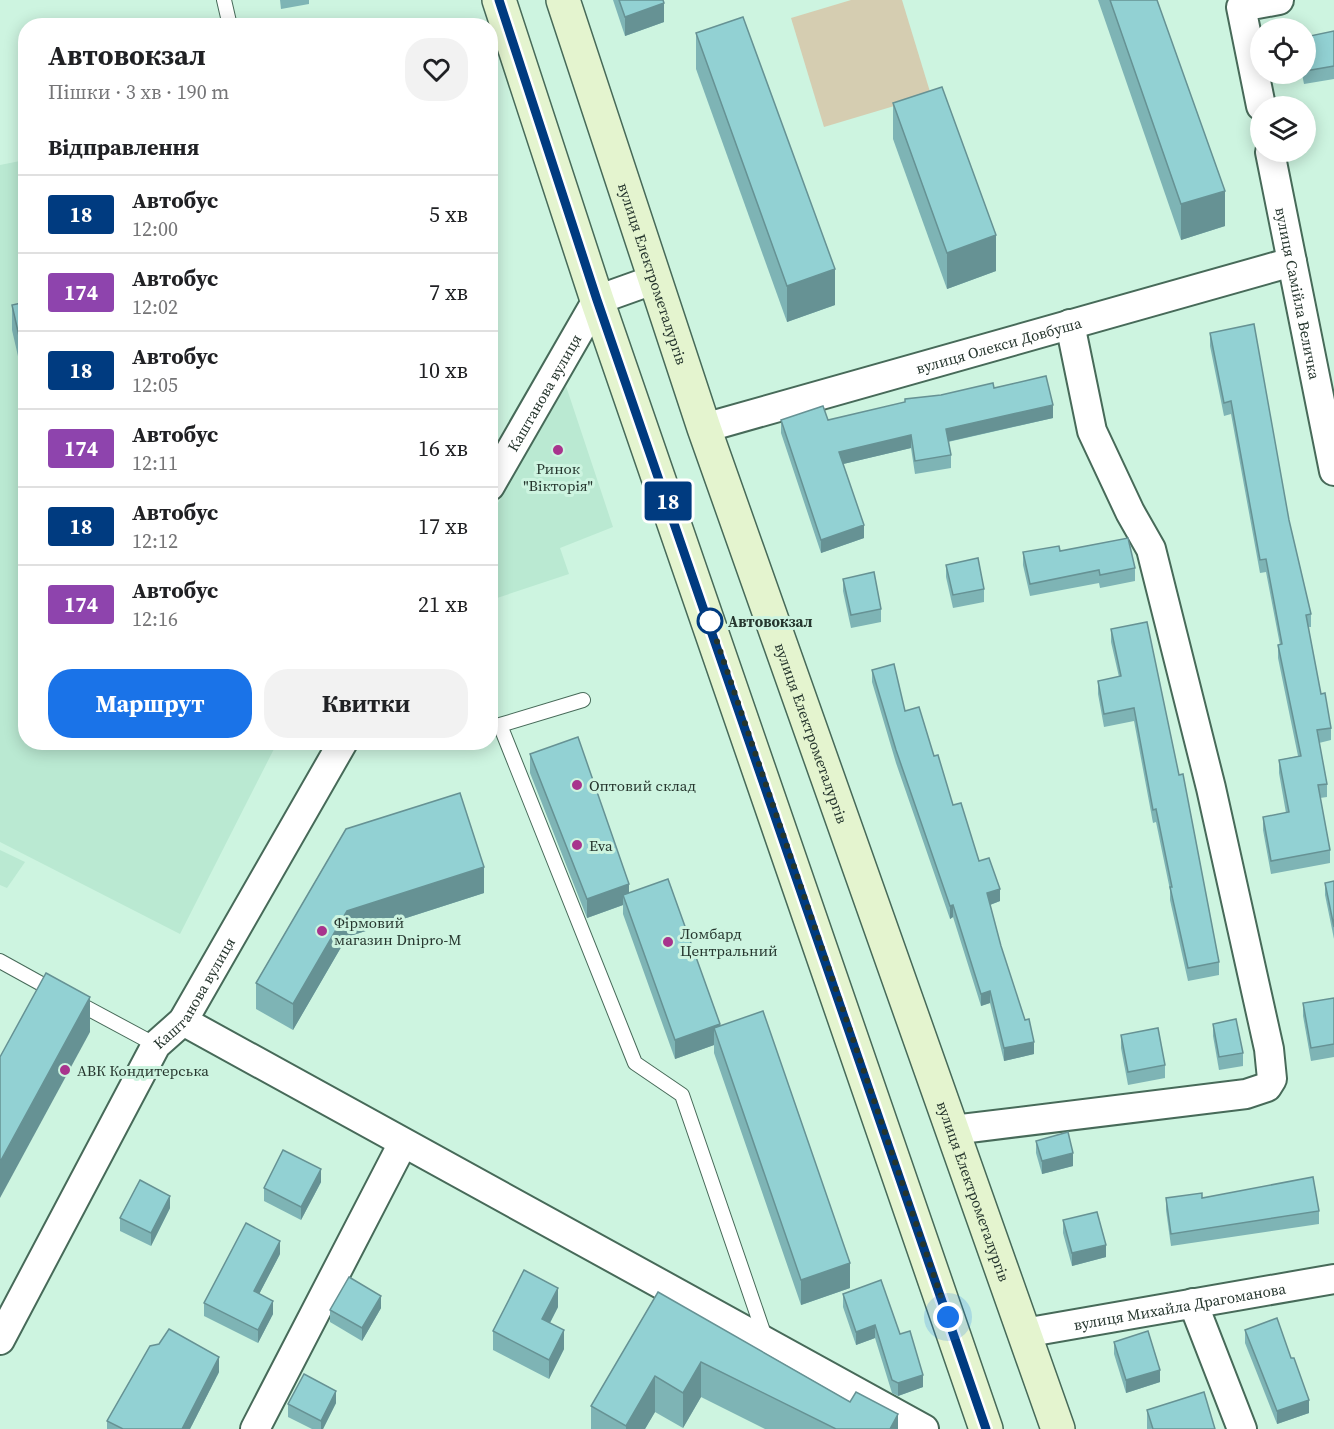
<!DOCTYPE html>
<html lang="uk">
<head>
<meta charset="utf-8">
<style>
  :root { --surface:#fff; --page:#f2f2f2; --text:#202124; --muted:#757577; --line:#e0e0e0; --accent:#1a73e8 }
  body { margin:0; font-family:"Source Serif 4",serif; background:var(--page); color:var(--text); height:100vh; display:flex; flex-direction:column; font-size:22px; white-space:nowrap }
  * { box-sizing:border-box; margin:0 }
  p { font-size:20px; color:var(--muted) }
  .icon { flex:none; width:33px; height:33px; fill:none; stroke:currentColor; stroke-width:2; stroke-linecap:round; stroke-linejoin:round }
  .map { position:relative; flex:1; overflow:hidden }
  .details { position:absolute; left:18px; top:18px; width:480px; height:732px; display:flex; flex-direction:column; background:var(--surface); border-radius:24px; box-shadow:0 3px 15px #0003 }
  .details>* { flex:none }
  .badge { padding:0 12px; border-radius:4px; font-size:21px; line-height:39px }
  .fabs { position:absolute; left:1250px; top:18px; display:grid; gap:12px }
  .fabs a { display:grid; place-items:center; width:66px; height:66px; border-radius:50%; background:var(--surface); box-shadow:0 3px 15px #0003; font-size:30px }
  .you { position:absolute; width:30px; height:30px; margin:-15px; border:4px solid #fff; border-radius:50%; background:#1a73e8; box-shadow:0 0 0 9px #1a73e833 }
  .map>.badge { position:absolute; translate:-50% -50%; box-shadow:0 0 0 3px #fff }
  h2 { padding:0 30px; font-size:22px; line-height:54px }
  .round { display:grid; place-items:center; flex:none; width:63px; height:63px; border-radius:24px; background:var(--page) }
  .summary { display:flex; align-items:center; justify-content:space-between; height:102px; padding:0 30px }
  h1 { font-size:28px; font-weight:700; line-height:45px }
  .action { display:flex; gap:12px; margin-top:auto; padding:12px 30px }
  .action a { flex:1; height:69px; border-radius:24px; background:var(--accent); color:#fff; font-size:24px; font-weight:700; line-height:69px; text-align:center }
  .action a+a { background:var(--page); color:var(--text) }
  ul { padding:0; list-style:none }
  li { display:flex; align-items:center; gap:18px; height:78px; padding:0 30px; border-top:2px solid var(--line) }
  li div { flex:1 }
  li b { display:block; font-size:22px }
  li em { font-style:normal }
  li .badge { min-width:66px; font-weight:700; text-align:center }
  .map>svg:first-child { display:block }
  .built { fill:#bae9d2 }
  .green { fill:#d5cdb1 }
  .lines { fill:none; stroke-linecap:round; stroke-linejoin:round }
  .lane-casing { stroke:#476a59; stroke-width:16 }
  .street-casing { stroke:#476a59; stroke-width:32 }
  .secondary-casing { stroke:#476a59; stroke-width:36 }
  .lane { stroke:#fff; stroke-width:14 }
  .street { stroke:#fff; stroke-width:28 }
  .secondary { stroke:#e4f4cf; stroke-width:33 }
  .wall { fill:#7eb4b5 }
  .shaded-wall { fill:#669294 }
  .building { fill:#92d1d3; stroke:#669294; stroke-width:1.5 }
  .line-casing { stroke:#fff; stroke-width:14 }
  .line { stroke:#003b80; stroke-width:9 }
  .walk { stroke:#26362e; stroke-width:6; stroke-dasharray:0 10.8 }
  .poi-dot { fill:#a8348d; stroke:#cdf4e0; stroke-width:2 }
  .stop-dot { fill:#fff; stroke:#003b80; stroke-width:3 }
  .labels { text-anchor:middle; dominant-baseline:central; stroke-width:6; stroke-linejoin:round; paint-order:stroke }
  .street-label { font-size:15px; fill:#26362e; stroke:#cdf4e0 }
  .poi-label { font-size:15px; fill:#26362e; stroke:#cdf4e0; text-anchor:start }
  .stop-label { font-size:15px; font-weight:bold; fill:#26362e; stroke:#cdf4e0; text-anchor:start }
</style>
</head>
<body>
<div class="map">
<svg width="1334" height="1429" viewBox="0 0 1334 1429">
  <rect width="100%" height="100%" fill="#cdf4e0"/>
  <g class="built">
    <polygon points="25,160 26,742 277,743 180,934 0,842 0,165"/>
    <polygon points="566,386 613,527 560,548 569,574 491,600 491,515"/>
    <polygon points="0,850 25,862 7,888 0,885"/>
  </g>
  <polygon class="green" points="851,0 902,0 931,95 824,127 791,18"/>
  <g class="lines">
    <defs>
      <g id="lane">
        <polyline points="224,0 230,26"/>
        <polyline points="583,700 500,725 635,1063 682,1095 765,1337"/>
        <polyline points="0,961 56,992"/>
        <polyline points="76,1002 156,1045"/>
      </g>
      <g id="street">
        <polyline points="1261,106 1241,7 1279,0"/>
        <path id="s1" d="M1270 152 1334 471"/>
        <path id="s2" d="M704 428 1292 262"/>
        <path id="s3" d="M490 486 597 300 653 280"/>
        <polyline points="183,1021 924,1429"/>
        <polyline points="953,1130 1246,1094 1267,1087 1272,1079 1269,1049 1211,788 1151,549 1130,512 1092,431 1070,324"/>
        <polyline points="1193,1303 1242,1429"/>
        <path id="s4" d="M1024 1333 1334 1279"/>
        <path id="s5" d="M0 1340 156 1045 183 1021 343 742"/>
        <polyline points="255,1429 403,1143"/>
      </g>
      <g id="secondary">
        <polyline points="499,0 597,300 986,1429"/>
        <path id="s6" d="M563 0 704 428 1058 1429"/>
      </g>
    </defs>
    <use href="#lane" class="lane-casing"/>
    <use href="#street" class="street-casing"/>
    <use href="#secondary" class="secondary-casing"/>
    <use href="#lane" class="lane"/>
    <use href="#street" class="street"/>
    <use href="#secondary" class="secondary"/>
  </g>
  <g class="wall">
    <polygon points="280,0 309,0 309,4 281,9"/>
    <polygon points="613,0 663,0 664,22 625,36"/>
    <polygon points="1098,0 1157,0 1225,226 1181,240"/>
    <polygon points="1334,31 1334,79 1304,84 1302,74 1305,74 1305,37"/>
    <polygon points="696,33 835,305 787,322 696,69"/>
    <polygon points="893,103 996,271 947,289 893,139"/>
    <polygon points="26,302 26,391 12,330 12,305"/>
    <polygon points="1210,333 1289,520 1311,614 1311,627 1308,627 1321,694 1331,728 1331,740 1319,743 1327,784 1327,797 1320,798 1330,850 1330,863 1271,874 1263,830 1263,817 1286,813 1279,773 1279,760 1298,756 1278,658 1278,645 1280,645 1266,572 1260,573 1231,414 1224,416 1210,346"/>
    <polygon points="994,388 1053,418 948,442 951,455 951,468 915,474 911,448 843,464 864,538 821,553 781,433 781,420 828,420 941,395"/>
    <polygon points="1060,551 1135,568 1135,581 1100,588 1099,583 1030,596 1023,565 1023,552"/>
    <polygon points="946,565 984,589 984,602 953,608 946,577"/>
    <polygon points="843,579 881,609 881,622 851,628 843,591"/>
    <polygon points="1111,629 1219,962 1219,975 1188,981 1170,900 1170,890 1156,822 1153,823 1134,721 1104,727 1098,694 1098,681 1119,677 1111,642"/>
    <polygon points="872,670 905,711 934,756 953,805 979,861 1000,901 990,905 1001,946 1034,1054 1004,1061 990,1003 981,1006 953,917 950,919 896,763 872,682"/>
    <polygon points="530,754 629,893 720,1026 850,1288 801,1305 714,1053 714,1045 675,1059 623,914 623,905 587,918 530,773"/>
    <polygon points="346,829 484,893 347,937 293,1030 256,1009 256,983"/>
    <polygon points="1334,881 1334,939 1325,895 1325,883"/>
    <polygon points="1334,998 1334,1057 1311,1061 1303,1016 1303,1003"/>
    <polygon points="1213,1024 1243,1053 1243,1066 1219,1070 1213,1036"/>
    <polygon points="1121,1035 1165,1065 1165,1078 1128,1085 1121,1048"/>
    <polygon points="1036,1141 1073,1166 1042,1174 1036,1153"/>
    <polygon points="321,1182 301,1220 264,1201 264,1188"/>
    <polygon points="1166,1198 1319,1211 1319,1224 1171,1246 1166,1210"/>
    <polygon points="170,1208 151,1246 120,1231 120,1218"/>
    <polygon points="1063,1220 1106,1257 1072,1266 1063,1233"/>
    <polygon points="280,1254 259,1294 273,1314 258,1343 204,1316 204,1303"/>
    <polygon points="658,1292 898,1429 765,1429 701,1397 683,1428 655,1412 645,1429 591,1429 591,1406"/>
    <polygon points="843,1294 900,1334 923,1387 898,1396 892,1393 875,1338 856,1345 843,1307"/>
    <polygon points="558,1307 550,1323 564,1349 549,1379 493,1350 493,1331"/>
    <polygon points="381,1308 362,1341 330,1322 330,1310"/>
    <polygon points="1245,1330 1291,1358 1309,1413 1277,1424 1245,1343"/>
    <polygon points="1114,1342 1160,1382 1126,1393 1114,1354"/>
    <polygon points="219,1372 190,1429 107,1429 107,1421"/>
    <polygon points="336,1403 323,1429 312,1429 288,1417 288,1404"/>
    <polygon points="1147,1410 1215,1429 1147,1429"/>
  </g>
  <g class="shaded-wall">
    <polygon points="664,3 664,22 625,36 625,17"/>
    <polygon points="1225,191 1225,226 1181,240 1181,204"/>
    <polygon points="996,235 996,271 947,289 947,253"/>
    <polygon points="835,269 835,305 787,322 787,286"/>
    <polygon points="1053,405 1053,418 946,442 946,429"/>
    <polygon points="911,435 911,448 839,465 839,452"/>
    <polygon points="864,525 864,538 821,553 821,540"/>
    <polygon points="484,867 484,893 347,937 293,1030 293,1004 347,911"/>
    <polygon points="629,884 629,903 623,895 623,905 587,918 587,899"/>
    <polygon points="1000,889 1000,901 987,906 987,893"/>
    <polygon points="953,905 953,917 950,919 950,906"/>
    <polygon points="990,991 990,1003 981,1006 981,994"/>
    <polygon points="90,997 90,1032 0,1198 0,1162"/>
    <polygon points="720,1024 720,1043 714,1028 714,1045 675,1059 675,1040"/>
    <polygon points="1034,1042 1034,1054 1004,1061 1004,1048"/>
    <polygon points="1073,1153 1073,1166 1042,1174 1042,1161"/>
    <polygon points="321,1169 321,1182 301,1220 301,1207"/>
    <polygon points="170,1196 170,1208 151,1246 151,1233"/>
    <polygon points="280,1241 280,1254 254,1304 254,1291"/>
    <polygon points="1106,1245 1106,1257 1072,1266 1072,1253"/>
    <polygon points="850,1263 850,1288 801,1305 801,1280"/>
    <polygon points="558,1288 558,1307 542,1338 542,1319"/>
    <polygon points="381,1296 381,1308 362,1341 362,1328"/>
    <polygon points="273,1301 273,1314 258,1343 258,1330"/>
    <polygon points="875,1325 875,1338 856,1345 856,1332"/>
    <polygon points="564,1330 564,1349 549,1379 549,1360"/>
    <polygon points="219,1357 219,1372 190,1429 182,1429"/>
    <polygon points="701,1362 701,1397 683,1428 683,1393"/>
    <polygon points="1160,1370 1160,1382 1126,1393 1126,1380"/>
    <polygon points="923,1375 923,1387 898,1396 898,1383"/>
    <polygon points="655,1376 655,1412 645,1429 626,1429 626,1426"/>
    <polygon points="336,1391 336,1403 323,1429 321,1429 321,1421"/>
    <polygon points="1309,1400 1309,1413 1277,1424 1277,1411"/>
    <polygon points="898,1414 898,1429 890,1429"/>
  </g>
  <g class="building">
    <polygon points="619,0 663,0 664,3 625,17"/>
    <polygon points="1110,0 1157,0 1225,191 1181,204"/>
    <polygon points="743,17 835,269 787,286 696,33"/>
    <polygon points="1334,31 1334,66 1305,71 1305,37"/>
    <polygon points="942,87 996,235 947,253 893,103"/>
    <polygon points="26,302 26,367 12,305"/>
    <polygon points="1254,324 1289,520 1311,614 1306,615 1321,694 1325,693 1331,728 1317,730 1327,784 1318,785 1330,850 1271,861 1263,817 1289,812 1279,760 1301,756 1278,645 1282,644 1266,559 1260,560 1231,401 1224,403 1210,333"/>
    <polygon points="1046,376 1053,405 946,429 951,455 915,461 911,435 839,452 864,525 821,540 781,420 823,406 828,420 905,402 905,399 941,395 993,383 994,388"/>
    <polygon points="1128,538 1135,568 1100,575 1099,570 1030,584 1023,552 1059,546 1060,551"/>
    <polygon points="978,558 984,589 953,595 946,565"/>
    <polygon points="874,572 881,609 851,615 843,579"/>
    <polygon points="1147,622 1179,775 1183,774 1219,962 1188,968 1170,887 1172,887 1156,809 1153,810 1134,708 1104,714 1098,681 1121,676 1111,629"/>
    <polygon points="894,664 905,711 919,707 934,756 938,755 953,805 961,803 979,861 989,858 1000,889 987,893 1001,946 1025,1020 1029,1019 1034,1042 1004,1048 990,991 981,994 953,905 950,906 896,750 872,670"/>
    <polygon points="578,737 629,884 587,899 530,754"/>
    <polygon points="460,793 484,867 347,911 293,1004 256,983 346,829"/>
    <polygon points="668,879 720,1024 675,1040 623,895"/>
    <polygon points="1334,881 1334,927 1325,883"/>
    <polygon points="46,973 90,997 0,1162 0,1057"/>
    <polygon points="1334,998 1334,1044 1311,1048 1303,1003"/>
    <polygon points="763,1011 850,1263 801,1280 714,1028"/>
    <polygon points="1236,1019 1243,1053 1219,1057 1213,1024"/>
    <polygon points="1158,1028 1165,1065 1128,1072 1121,1035"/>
    <polygon points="1068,1132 1073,1153 1042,1161 1036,1141"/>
    <polygon points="283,1150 321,1169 301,1207 264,1188"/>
    <polygon points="1313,1177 1319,1211 1171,1234 1166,1198 1202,1193 1202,1198"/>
    <polygon points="140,1180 170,1196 151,1233 120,1218"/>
    <polygon points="1097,1212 1106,1245 1072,1253 1063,1220"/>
    <polygon points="246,1223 280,1241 254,1291 273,1301 258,1330 204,1303"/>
    <polygon points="524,1270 558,1288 542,1319 564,1330 549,1360 493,1331"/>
    <polygon points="349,1277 381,1296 362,1328 330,1310"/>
    <polygon points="881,1280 900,1334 910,1331 923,1375 898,1383 892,1380 875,1325 856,1332 843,1294"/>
    <polygon points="658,1292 850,1402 856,1392 898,1414 890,1429 836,1429 701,1362 683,1393 655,1376 626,1426 591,1406"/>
    <polygon points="1277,1318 1291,1358 1294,1358 1309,1400 1277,1411 1245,1330"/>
    <polygon points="169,1329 219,1357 182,1429 123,1429 107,1421 150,1346 159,1344"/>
    <polygon points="1148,1331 1160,1370 1126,1380 1114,1342"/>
    <polygon points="304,1374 336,1391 321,1421 288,1404"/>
    <polygon points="1204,1392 1215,1429 1153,1429 1147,1410"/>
  </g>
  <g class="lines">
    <defs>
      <polyline id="line" points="499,0 597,300 986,1429"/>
    </defs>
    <use href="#line" class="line-casing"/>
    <use href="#line" class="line"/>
    <polyline class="walk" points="710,621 948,1317"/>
  </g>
  <g class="poi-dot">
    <circle cx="558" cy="450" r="6"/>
    <circle cx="577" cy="785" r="6"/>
    <circle cx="577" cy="845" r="6"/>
    <circle cx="322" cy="931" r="6"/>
    <circle cx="668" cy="942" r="6"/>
    <circle cx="65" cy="1070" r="6"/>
  </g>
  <circle class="stop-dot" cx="710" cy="621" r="12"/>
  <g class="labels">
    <g class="street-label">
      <text stroke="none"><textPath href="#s6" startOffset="288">вулиця Електрометалургів</textPath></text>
      <text stroke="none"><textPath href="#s1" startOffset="144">вулиця Самійла Величка</textPath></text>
      <text stroke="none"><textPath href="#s2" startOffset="306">вулиця Олекси Довбуша</textPath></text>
      <text stroke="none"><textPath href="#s3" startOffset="108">Каштанова вулиця</textPath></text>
      <text stroke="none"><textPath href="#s6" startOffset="774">вулиця Електрометалургів</textPath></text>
      <text stroke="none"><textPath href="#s5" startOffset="399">Каштанова вулиця</textPath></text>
      <text stroke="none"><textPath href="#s6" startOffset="1260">вулиця Електрометалургів</textPath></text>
      <text stroke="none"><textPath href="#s4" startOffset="158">вулиця Михайла Драгоманова</textPath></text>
    </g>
    <g class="poi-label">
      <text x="558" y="468" text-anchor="middle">Ринок<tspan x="558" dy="17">"Вікторія"</tspan></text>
      <text x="589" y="785">Оптовий склад</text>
      <text x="589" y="845">Eva</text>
      <text x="334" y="922">Фірмовий<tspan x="334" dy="17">магазин Dnipro-M</tspan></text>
      <text x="680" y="933">Ломбард<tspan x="680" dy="17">Центральний</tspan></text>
      <text x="77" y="1070">АВК Кондитерська</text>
    </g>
    <g class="stop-label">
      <text x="728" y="621">Автовокзал</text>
    </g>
  </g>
</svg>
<div class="fabs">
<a><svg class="icon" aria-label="locate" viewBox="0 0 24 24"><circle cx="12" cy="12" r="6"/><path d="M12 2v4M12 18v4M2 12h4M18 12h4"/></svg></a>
<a><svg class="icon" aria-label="layers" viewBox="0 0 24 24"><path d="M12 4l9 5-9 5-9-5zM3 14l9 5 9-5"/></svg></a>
</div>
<div class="you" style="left:948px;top:1317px"></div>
<b class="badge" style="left:668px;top:501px;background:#003b80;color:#fff">18</b>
<section class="details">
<div class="summary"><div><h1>Автовокзал</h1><p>Пішки · 3 хв · 190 m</p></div><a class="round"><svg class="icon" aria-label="heart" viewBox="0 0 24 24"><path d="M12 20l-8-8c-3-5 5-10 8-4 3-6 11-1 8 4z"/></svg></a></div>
<h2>Відправлення</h2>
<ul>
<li><span class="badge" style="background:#003b80;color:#fff">18</span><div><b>Автобус</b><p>12:00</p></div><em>5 хв</em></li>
<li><span class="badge" style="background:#8e44ad;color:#fff">174</span><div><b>Автобус</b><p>12:02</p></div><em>7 хв</em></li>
<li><span class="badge" style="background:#003b80;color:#fff">18</span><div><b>Автобус</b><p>12:05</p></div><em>10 хв</em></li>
<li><span class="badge" style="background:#8e44ad;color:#fff">174</span><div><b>Автобус</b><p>12:11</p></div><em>16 хв</em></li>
<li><span class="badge" style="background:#003b80;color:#fff">18</span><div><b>Автобус</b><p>12:12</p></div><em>17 хв</em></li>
<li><span class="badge" style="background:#8e44ad;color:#fff">174</span><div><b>Автобус</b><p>12:16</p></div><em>21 хв</em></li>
</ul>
<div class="action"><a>Маршрут</a><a>Квитки</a></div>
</section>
</div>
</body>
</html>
